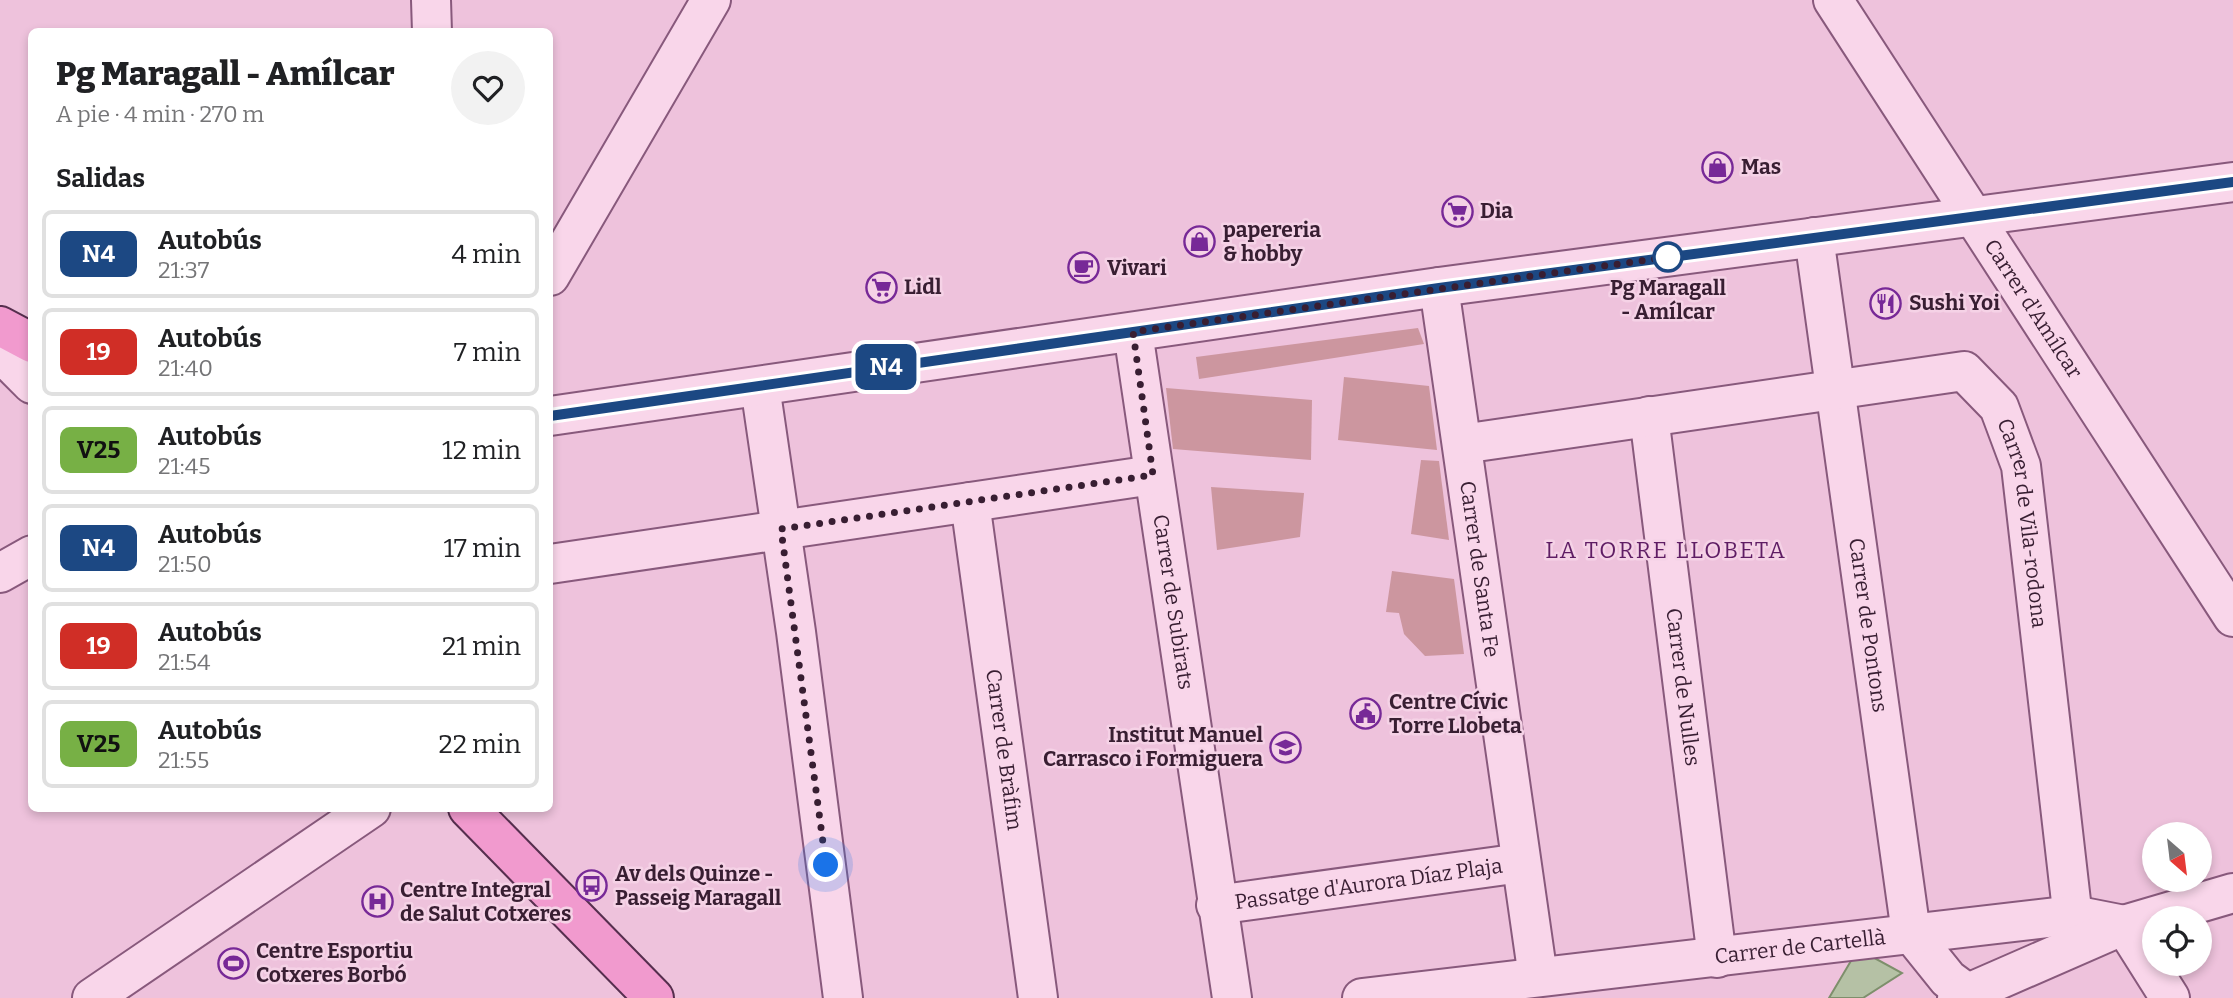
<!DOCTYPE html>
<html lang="es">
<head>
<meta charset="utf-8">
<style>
  :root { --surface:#fff; --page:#f2f2f2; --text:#202124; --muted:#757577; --line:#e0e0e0 }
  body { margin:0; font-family:Bitter,serif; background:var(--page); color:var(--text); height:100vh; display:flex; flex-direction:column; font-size:26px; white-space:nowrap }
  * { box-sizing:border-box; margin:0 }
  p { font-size:23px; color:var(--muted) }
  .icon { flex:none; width:38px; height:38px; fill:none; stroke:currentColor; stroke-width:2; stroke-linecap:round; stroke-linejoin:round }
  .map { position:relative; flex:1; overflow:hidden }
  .drawer { position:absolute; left:28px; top:28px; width:525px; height:784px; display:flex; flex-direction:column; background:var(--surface); border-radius:10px; box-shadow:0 4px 10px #0003 }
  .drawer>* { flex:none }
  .badge { padding:0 14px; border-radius:10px; font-size:24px; line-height:46px }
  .needle { width:46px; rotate:152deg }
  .controls { position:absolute; left:2142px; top:822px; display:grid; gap:14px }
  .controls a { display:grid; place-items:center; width:70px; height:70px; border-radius:50%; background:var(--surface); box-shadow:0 4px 10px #0003; font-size:35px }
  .you { position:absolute; width:35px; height:35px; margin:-18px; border:5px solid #fff; border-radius:50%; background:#1a73e8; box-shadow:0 0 0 10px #1a73e833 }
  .map>.badge { position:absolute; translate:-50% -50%; box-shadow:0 0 0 4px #fff }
  h2 { padding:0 28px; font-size:26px; line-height:63px }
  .round { display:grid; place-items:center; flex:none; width:74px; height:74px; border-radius:37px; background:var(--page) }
  .summary { display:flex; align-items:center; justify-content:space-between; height:119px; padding:0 28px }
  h1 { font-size:33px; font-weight:800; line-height:52px }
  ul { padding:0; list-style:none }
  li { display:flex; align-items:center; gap:21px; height:88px; margin:0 14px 10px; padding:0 14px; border:4px solid var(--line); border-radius:10px }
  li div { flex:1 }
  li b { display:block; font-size:26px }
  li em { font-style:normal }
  li .badge { min-width:77px; font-weight:700; text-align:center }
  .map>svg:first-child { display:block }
  .green { fill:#cc969f }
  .water { fill:#b5c1a5; stroke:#7e8f6c; stroke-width:2 }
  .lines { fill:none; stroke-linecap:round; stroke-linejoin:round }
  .minor-casing { stroke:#88597c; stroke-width:42 }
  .major-casing { stroke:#562e4e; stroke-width:42 }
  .minor { stroke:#f9d6ea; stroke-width:38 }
  .major { stroke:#f19ace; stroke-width:38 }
  .line-casing { stroke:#fff; stroke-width:16 }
  .line { stroke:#1c4883; stroke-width:10 }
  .walk { stroke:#381e32; stroke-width:7; stroke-dasharray:0 12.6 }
  .stop-dot { fill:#fff; stroke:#1c4883; stroke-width:3.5 }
  .labels { text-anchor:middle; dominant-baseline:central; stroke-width:5; stroke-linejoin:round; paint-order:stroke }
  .poi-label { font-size:21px; font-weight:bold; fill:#381e32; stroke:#f5d2e6; text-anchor:start }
  .stop-label { font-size:21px; font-weight:bold; fill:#381e32; stroke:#f5d2e6 }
  .street-label { font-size:21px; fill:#381e32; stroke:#f5d2e6 }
  .neighbourhood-label { font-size:23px; letter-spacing:2px; fill:#5f1d64; stroke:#f5d2e6 }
</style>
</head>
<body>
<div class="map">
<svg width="2233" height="998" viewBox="0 0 2233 998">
  <rect width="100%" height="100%" fill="#eec2dc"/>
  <g class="green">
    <polygon points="1418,328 1424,344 1199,379 1196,357"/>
    <polygon points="1344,377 1429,386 1437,450 1338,440"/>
    <polygon points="1166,388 1312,400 1311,460 1173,449"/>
    <polygon points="1421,460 1439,461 1449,540 1411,534"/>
    <polygon points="1211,487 1304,493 1300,537 1217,550"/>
    <polygon points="1392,571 1454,579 1464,654 1425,656 1404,634 1399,613 1386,612"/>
  </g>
  <polygon class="water" points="1858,949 1902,973 1863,998 1829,998"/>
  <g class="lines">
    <defs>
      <g id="minor">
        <polyline points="431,0 432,32"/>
        <path id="s1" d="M1833 0 2233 617"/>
        <path id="s2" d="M1814 237 1911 933 1948 979 1967 993"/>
        <polyline points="550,276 711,0"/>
        <path id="s3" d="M1439 287 1538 977"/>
        <path id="s4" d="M1133 332 1232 998"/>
        <polyline points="0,352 32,384"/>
        <polyline points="760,386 796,632 843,998"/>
        <polyline points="550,416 1439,287 2233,182"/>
        <path id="s5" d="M1649 416 1717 958"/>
        <path id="s6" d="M1462 444 1964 371 1999 407 2021 466 2076 945"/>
        <path id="s7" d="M970 502 1038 998"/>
        <polyline points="550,564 1153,475"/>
        <polyline points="0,573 32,555"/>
        <path id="s8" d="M1216 905 1521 863"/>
        <polyline points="2124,925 2170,998"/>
        <polyline points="92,998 371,808"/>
        <path id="s9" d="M1362 998 2073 915 2124 925"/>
        <polyline points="1957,998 2124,925 2233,893"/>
      </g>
      <g id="major">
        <polyline points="0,326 32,343"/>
        <polyline points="468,808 654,998"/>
      </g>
    </defs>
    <use href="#minor" class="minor-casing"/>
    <use href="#major" class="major-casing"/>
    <use href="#minor" class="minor"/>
    <use href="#major" class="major"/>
  </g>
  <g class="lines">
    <defs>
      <polyline id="line" points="550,416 1439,288 2233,182"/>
    </defs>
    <use href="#line" class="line-casing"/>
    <use href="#line" class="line"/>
    <polyline class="walk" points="826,865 781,529 1153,475 1133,332 1668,257"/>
  </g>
  <defs>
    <symbol id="shop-ring" viewBox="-11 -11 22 22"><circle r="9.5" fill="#f5d2e6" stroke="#772997" stroke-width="1.5"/><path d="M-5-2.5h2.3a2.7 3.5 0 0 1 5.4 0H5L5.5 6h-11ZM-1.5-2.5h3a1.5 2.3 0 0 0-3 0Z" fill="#772997"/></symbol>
    <symbol id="supermarket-ring" viewBox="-11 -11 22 22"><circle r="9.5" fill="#f5d2e6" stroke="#772997" stroke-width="1.5"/><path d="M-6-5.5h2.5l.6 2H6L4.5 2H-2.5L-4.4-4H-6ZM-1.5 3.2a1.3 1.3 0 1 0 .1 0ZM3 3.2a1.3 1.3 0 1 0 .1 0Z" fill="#772997"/></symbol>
    <symbol id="cafe-ring" viewBox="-11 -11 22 22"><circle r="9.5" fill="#f5d2e6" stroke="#772997" stroke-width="1.5"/><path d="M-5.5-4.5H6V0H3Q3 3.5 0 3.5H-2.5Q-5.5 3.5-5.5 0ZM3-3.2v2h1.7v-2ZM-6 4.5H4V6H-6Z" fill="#772997"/></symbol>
    <symbol id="restaurant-ring" viewBox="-11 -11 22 22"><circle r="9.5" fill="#f5d2e6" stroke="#772997" stroke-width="1.5"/><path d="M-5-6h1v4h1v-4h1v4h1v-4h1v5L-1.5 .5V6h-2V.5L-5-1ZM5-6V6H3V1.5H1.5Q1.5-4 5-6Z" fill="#772997"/></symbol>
    <symbol id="civic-ring" viewBox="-11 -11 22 22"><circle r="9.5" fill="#f5d2e6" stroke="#772997" stroke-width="1.5"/><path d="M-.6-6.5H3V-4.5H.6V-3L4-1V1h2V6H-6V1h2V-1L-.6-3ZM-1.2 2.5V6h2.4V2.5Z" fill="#772997"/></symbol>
    <symbol id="school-ring" viewBox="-11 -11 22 22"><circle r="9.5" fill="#f5d2e6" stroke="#772997" stroke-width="1.5"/><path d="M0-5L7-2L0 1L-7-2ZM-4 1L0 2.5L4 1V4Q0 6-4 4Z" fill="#772997"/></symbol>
    <symbol id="bus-ring" viewBox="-11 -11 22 22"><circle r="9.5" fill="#f5d2e6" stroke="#772997" stroke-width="1.5"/><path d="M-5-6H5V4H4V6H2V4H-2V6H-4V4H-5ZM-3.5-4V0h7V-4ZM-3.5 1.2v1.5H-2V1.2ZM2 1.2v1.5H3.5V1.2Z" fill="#772997"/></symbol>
    <symbol id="hospital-ring" viewBox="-11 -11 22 22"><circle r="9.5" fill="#f5d2e6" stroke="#772997" stroke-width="1.5"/><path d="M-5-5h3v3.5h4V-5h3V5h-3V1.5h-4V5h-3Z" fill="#772997"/></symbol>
    <symbol id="stadium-ring" viewBox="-11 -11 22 22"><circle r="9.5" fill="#f5d2e6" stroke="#772997" stroke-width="1.5"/><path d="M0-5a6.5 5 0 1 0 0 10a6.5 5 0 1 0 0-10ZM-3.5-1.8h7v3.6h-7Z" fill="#772997"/></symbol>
  </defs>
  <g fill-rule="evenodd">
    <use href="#shop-ring" x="1700" y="150" width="35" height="35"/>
    <use href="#supermarket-ring" x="1440" y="194" width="35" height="35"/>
    <use href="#shop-ring" x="1182" y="224" width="35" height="35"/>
    <use href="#cafe-ring" x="1066" y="250" width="35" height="35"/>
    <use href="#supermarket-ring" x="864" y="270" width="35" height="35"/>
    <use href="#restaurant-ring" x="1868" y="286" width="35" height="35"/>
    <use href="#civic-ring" x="1348" y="696" width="35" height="35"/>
    <use href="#school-ring" x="1268" y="730" width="35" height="35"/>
    <use href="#bus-ring" x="574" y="868" width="35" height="35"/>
    <use href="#hospital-ring" x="360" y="884" width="35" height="35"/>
    <use href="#stadium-ring" x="216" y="946" width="35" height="35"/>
  </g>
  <circle class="stop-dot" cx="1668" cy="257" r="14"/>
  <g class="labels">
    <g class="poi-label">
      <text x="1741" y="167">Mas</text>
      <text x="1480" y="211">Dia</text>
      <text x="1223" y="230">papereria<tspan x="1223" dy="24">&amp; hobby</tspan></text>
      <text x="1107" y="268">Vivari</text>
      <text x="904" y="287">Lidl</text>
      <text x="1909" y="303">Sushi Yoi</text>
      <text x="1389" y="702">Centre Cívic<tspan x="1389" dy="24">Torre Llobeta</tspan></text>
      <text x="1263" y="735" text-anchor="end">Institut Manuel<tspan x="1263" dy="24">Carrasco i Formiguera</tspan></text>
      <text x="615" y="874">Av dels Quinze -<tspan x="615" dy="24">Passeig Maragall</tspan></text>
      <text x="400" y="890">Centre Integral<tspan x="400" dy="24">de Salut Cotxeres</tspan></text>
      <text x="256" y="951">Centre Esportiu<tspan x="256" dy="24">Cotxeres Borbó</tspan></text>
    </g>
    <g class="stop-label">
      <text x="1668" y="288">Pg Maragall<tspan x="1668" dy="24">- Amílcar</tspan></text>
    </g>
    <g class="street-label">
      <text stroke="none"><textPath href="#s1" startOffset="368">Carrer d'Amílcar</textPath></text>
      <text stroke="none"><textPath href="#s6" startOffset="677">Carrer de Vila-rodona</textPath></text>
      <text stroke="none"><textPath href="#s3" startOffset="285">Carrer de Santa Fe</textPath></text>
      <text stroke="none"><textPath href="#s4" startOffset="273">Carrer de Subirats</textPath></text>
      <text stroke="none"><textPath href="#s2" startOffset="392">Carrer de Pontons</textPath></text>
      <text stroke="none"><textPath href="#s5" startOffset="273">Carrer de Nulles</textPath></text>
      <text stroke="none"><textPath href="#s7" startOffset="250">Carrer de Bràfim</textPath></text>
      <text stroke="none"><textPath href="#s8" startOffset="154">Passatge d'Aurora Díaz Plaja</textPath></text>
      <text stroke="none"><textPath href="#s9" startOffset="441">Carrer de Cartellà</textPath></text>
    </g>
    <g class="neighbourhood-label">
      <text x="1666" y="550">LA TORRE LLOBETA</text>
    </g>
  </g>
</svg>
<div class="controls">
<a><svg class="needle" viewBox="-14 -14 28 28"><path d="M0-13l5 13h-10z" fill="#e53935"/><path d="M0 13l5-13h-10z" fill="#757577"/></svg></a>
<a><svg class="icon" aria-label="locate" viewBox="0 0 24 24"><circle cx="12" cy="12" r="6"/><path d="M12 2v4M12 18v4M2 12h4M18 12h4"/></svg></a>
</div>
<div class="you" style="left:826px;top:865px"></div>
<b class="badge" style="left:886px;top:367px;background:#1c4883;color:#fff">N4</b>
<section class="drawer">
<div class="summary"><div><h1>Pg Maragall - Amílcar</h1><p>A pie · 4 min · 270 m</p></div><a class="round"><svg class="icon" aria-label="heart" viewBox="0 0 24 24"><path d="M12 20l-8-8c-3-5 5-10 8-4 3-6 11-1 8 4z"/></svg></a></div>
<h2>Salidas</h2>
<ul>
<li><span class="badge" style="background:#1c4883;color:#fff">N4</span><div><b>Autobús</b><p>21:37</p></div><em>4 min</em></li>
<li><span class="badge" style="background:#d02e26;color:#fff">19</span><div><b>Autobús</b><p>21:40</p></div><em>7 min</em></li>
<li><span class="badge" style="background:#77b045;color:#111">V25</span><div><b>Autobús</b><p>21:45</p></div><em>12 min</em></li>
<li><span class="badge" style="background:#1c4883;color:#fff">N4</span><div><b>Autobús</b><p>21:50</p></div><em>17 min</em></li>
<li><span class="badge" style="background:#d02e26;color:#fff">19</span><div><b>Autobús</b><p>21:54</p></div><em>21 min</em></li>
<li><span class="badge" style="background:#77b045;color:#111">V25</span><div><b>Autobús</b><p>21:55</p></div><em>22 min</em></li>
</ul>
</section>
</div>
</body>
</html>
